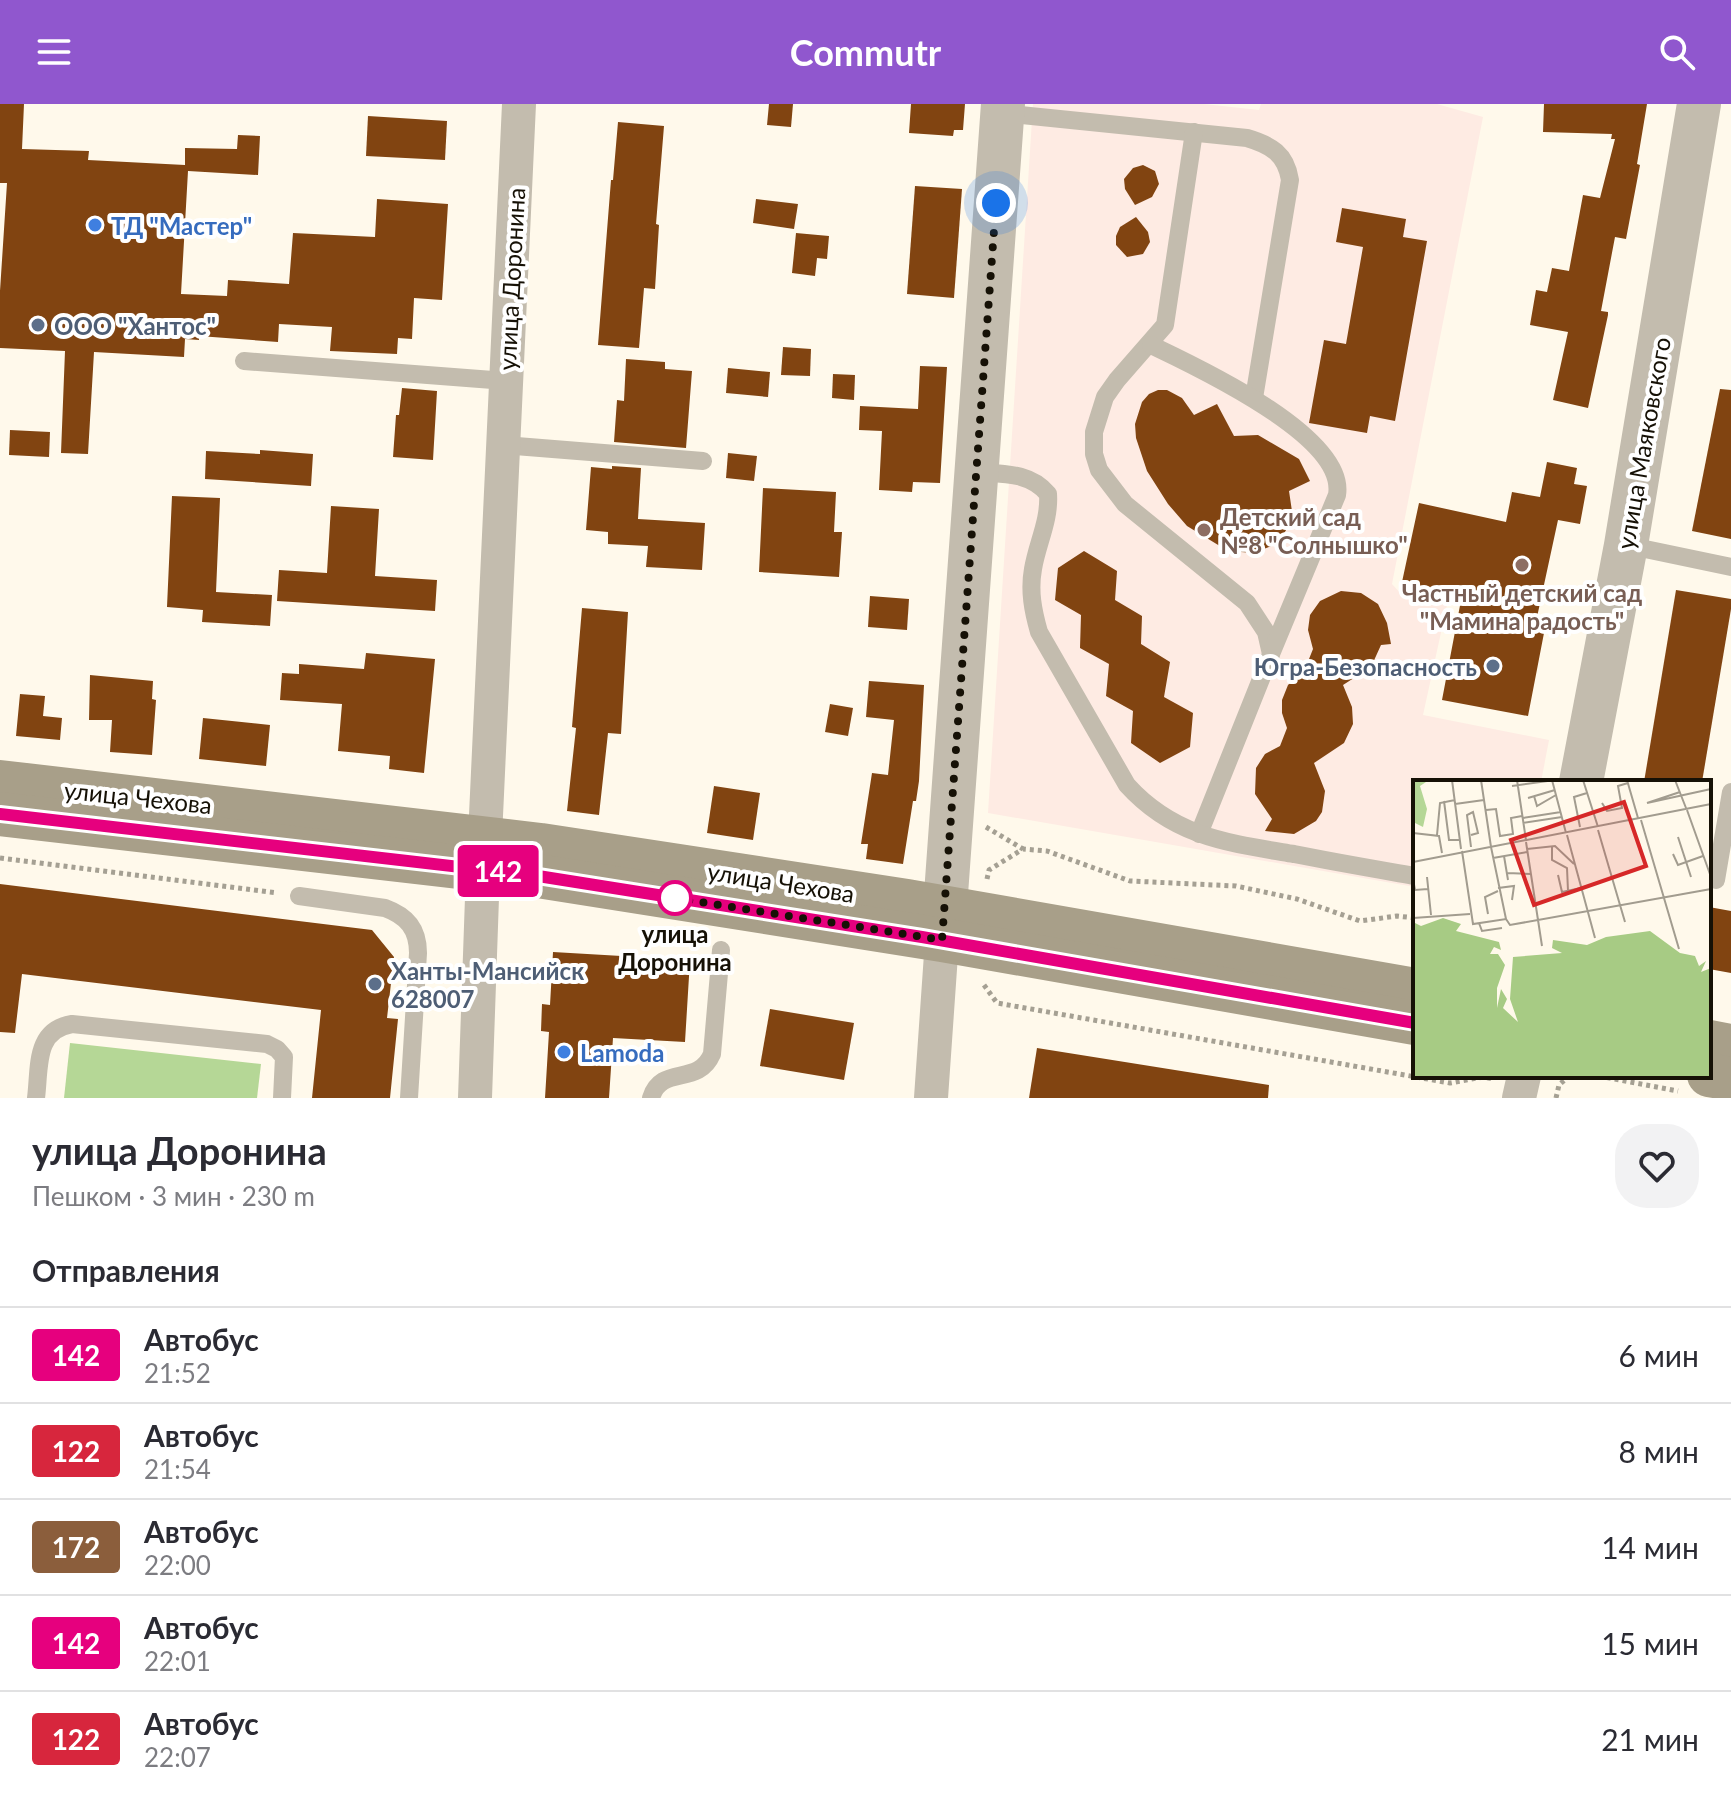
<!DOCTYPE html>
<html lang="ru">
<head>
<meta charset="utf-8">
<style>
  :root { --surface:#fff; --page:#f2f2f3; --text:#2b2b33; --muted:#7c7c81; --line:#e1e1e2; --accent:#9057ce }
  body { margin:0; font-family:Lato,sans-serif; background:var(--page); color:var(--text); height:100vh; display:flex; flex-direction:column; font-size:30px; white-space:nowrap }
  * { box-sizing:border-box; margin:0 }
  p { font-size:26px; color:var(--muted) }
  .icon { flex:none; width:44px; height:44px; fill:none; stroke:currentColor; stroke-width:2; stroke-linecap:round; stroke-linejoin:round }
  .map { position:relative; height:994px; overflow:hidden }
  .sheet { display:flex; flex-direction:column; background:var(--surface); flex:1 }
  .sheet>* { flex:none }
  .badge { padding:0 16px; border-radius:6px; font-size:28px; line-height:52px }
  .you { position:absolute; width:40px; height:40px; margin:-20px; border:6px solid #fff; border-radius:50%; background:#1a73e8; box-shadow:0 0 0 12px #1a73e833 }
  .map>.badge { position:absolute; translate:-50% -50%; box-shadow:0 0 0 4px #fff }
  h2 { padding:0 32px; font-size:30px; line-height:72px }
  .round { display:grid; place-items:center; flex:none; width:84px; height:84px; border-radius:32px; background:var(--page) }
  .overview { display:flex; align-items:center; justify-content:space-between; height:136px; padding:0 32px }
  h1 { font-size:38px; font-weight:700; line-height:60px }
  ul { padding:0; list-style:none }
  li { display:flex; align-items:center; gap:24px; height:96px; padding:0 32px; border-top:2px solid var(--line) }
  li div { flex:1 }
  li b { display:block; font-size:30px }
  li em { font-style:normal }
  li .badge { min-width:88px; font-weight:700; text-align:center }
  header { display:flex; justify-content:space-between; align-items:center; height:104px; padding:0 32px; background:var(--accent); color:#fff; font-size:36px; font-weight:700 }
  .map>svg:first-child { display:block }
  .education { fill:#feebe3 }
  .green { fill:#b5d796 }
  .building { fill:#814411 }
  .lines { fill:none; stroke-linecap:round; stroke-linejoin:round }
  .path { stroke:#a5a093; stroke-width:5; stroke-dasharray:4 4; stroke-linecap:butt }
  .service { stroke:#c3bcae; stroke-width:18 }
  .minor { stroke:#c3bcae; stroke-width:34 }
  .tertiary { stroke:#c3bcae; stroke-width:44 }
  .secondary { stroke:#a89f89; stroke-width:44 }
  .line-casing { stroke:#fff; stroke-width:18 }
  .line { stroke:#e6007e; stroke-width:12 }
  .walk { stroke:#161106; stroke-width:8; stroke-dasharray:0 14.4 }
  .shop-dot { fill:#3f7fe0; stroke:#fff; stroke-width:3 }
  .service-dot { fill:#5c6f8a; stroke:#fff; stroke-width:3 }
  .education-dot { fill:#8d6e63; stroke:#fff; stroke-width:3 }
  .stop-dot { fill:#fff; stroke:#e6007e; stroke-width:4 }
  .labels { text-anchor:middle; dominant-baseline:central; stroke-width:8; stroke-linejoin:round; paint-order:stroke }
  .shop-label { font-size:24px; font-weight:bold; fill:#366cbe; stroke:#fff; text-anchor:start }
  .street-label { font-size:24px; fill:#161106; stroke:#fff }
  .service-label { font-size:24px; font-weight:bold; fill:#4e5e75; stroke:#fff; text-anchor:start }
  .education-label { font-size:24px; font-weight:bold; fill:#785e54; stroke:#fff; text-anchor:start }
  .stop-label { font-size:24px; font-weight:bold; fill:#161106; stroke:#fff }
  .inset-road { fill:none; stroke:#a29c8f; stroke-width:2 }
  .view { fill:#d62828; fill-opacity:0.15; stroke:#d62828; stroke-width:4 }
  .inset-edge { fill:none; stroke:#161106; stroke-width:4 }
</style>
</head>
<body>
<header><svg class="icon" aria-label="menu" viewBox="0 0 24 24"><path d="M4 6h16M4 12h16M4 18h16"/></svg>Commutr<svg class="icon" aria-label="search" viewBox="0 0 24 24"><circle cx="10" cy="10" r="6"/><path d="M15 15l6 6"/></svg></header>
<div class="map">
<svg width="1731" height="994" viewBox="0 0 1731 994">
  <rect width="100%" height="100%" fill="#fff9eb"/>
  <polygon class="education" points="1033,0 1204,0 1259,6 1261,0 1437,0 1483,13 1392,480 1402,491 1447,501 1423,611 1549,636 1541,678 1415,678 1415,783 988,709"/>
  <polygon class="green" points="70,939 261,960 257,994 64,994"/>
  <g class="building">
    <polygon points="0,0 24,0 22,45 89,47 88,56 185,61 185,44 237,45 238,31 260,32 258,71 188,67 181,190 227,192 228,176 289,180 293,129 375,133 377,95 448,100 442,196 414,194 412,235 398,234 397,250 330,247 332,223 279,220 278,238 199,232 199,236 185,235 184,253 94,248 88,350 61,349 65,247 0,244 0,187 7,79 0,79"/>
    <polygon points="769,0 793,0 791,23 767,21"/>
    <polygon points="911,0 965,0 963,26 954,26 953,32 909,29"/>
    <polygon points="1544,0 1647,0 1637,60 1640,61 1626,135 1615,133 1601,207 1608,208 1608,211 1588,304 1553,296 1568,228 1530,221 1536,186 1547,188 1552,164 1569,167 1583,91 1600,94 1615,35 1611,35 1612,30 1543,28"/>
    <polygon points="368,12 447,17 445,56 366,52"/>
    <polygon points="618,18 664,22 656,120 659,121 655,185 644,184 639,244 598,241 611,76 613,76"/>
    <polygon points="1143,61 1155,67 1159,80 1152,93 1135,101 1125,85 1124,75 1133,64"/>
    <polygon points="915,82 962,85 954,194 907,190"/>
    <polygon points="756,95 798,100 794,125 753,119"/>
    <polygon points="1342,104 1406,115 1403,133 1427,137 1395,317 1370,312 1367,329 1309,319 1324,236 1346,240 1363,143 1336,138"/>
    <polygon points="1136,113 1148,128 1150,138 1143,150 1127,153 1116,141 1116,132 1120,123"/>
    <polygon points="796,129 829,132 827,155 817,154 815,172 792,169"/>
    <polygon points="783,243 811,245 810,272 781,271"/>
    <polygon points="626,255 665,258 665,265 692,267 686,344 614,338 617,296 624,297"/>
    <polygon points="920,262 947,263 940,379 913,378 912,388 879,386 882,327 859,326 860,302 918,305"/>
    <polygon points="728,264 770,268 768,293 726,289"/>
    <polygon points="833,270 855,271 854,296 832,294"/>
    <polygon points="402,284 437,287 433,356 393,353 396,311 399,311"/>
    <polygon points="1720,285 1731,286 1731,435 1692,427"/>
    <polygon points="1158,286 1167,286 1182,294 1194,311 1217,300 1234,332 1258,331 1299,355 1310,377 1289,387 1293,414 1282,433 1274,441 1254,449 1228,447 1187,422 1168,400 1147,367 1136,334 1135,320 1142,298 1149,290"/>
    <polygon points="10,326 50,328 49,353 9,351"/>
    <polygon points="260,346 313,350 311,382 205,375 206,347 260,350"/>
    <polygon points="728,349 757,352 754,377 726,374"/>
    <polygon points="1547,358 1577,364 1574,380 1587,382 1580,420 1558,416 1534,527 1544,529 1528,612 1442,596 1462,491 1402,478 1419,399 1506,418 1512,388 1540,393"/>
    <polygon points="612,362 641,364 638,415 705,419 702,466 646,463 648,442 608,440 608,428 586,426 591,363 612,365"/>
    <polygon points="763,384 836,388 834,428 842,428 839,473 759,468"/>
    <polygon points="172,392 220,394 216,488 272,491 270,522 202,518 203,506 167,503"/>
    <polygon points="331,402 379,405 375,472 437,476 435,507 277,497 279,466 327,469"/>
    <polygon points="1084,447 1117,467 1115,496 1142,512 1141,540 1170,558 1164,593 1193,609 1190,643 1160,659 1131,639 1133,607 1106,592 1109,560 1080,544 1081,511 1055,496 1058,464"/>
    <polygon points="1676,486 1731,495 1731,505 1702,678 1644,678"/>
    <polygon points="1341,487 1361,489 1378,500 1387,519 1391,540 1381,541 1371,563 1343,581 1352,603 1353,620 1344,639 1314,659 1325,687 1322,708 1316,717 1294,730 1265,727 1272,715 1255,690 1256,664 1265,650 1280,642 1287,624 1282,609 1282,596 1288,581 1305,565 1313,545 1308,526 1310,511 1320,497"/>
    <polygon points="870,492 909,495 907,526 868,523"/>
    <polygon points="582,504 628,508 621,630 608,629 599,711 567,707 576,624 572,623"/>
    <polygon points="366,549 435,555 424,669 389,665 390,652 338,647 342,600 280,596 282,569 299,570 299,560 364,565"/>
    <polygon points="90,571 153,577 152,595 156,596 152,651 110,648 112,616 89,616"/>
    <polygon points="869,577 924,581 919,677 916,697 913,697 903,760 866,755 868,740 861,740 872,669 888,671 894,616 866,613"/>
    <polygon points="20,590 45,592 43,612 62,614 60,636 16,632"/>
    <polygon points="830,600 853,604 848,632 825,628"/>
    <polygon points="203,614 270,621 266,662 199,655"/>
    <polygon points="714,682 760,689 753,736 707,729"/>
    <polygon points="0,780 372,826 394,853 387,914 398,915 390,994 312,994 321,906 22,870 15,929 0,928"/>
    <polygon points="1709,803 1731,807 1731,869 1709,865"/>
    <polygon points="553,848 690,856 685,938 613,934 609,994 545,994 549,928 541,927 542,900 550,901"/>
    <polygon points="770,905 854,919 844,976 760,962"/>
    <polygon points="1037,944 1269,981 1268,994 1029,994"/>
  </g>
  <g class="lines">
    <g class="path">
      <polyline points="986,723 1023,745"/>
      <polyline points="0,754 277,789"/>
      <polyline points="987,775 989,766 1023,745 1047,747 1130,777 1236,782 1297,795 1360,817 1397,812 1415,814"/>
      <polyline points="984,881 997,899 1450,979 1483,973 1493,975"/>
      <polyline points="1599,972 1678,987"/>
      <polyline points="1556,994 1559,981 1569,972"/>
    </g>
    <g class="service">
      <path d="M1002 9 1247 34C1271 41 1286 50 1290 76L1254 294"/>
      <polyline points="1194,28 1165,221 1117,276 1105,293 1094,328 1094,350 1099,366 1125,400 1247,499 1266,528 1271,550 1199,730"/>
      <path d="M1151 241C1195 262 1347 332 1337 391L1271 550"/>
      <polyline points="244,257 506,277"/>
      <polyline points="503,341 703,357"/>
      <path d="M976 368C1003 370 1030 368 1048 390 1050 416 1037 440 1033 465 1029 487 1033 507 1039 528L1127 681C1174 733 1228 739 1294 750 1334 758 1375 765 1415 772"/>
      <polyline points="1626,441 1731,463"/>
      <polyline points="1716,776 1731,688"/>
      <path d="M299 792 385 804C407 812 418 825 418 849L409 994"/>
      <path d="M36 994C40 964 34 926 72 920L267 940 277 945 284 953 282 994"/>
      <path d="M651 994C661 960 698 983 712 950L721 846"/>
    </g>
    <g class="minor">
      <polyline points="485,733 519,0"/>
      <polyline points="475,994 483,765"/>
      <polyline points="931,994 942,836"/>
      <polyline points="1519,994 1524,972"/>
    </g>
    <g class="tertiary">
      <polyline points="1581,678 1626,441 1699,0"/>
      <polyline points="945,804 1003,0"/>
    </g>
    <g class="secondary">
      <polyline points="0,678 541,741 907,797 1415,886"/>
      <polyline points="0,710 538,772 942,836 1415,919"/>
      <polyline points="1709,938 1731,942"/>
      <polyline points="1709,971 1731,975"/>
    </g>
  </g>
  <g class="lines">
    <defs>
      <polyline id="line" points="0,710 538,772 922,833 1415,919"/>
    </defs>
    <use href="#line" class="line-casing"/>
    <use href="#line" class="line"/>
    <polyline class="walk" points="675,794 942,836 996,99"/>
  </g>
  <g class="shop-dot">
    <circle cx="95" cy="121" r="8"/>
    <circle cx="564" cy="948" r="8"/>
  </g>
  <g class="service-dot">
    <circle cx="38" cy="221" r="8"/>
    <circle cx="1493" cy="562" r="8"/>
    <circle cx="375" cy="880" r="8"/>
  </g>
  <g class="education-dot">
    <circle cx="1204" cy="426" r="8"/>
    <circle cx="1522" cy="461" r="8"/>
  </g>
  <circle class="stop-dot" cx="675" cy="794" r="16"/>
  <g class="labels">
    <g class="shop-label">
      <text x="111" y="121">ТД "Мастер"</text>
      <text x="580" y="948">Lamoda</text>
    </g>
    <g class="street-label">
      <text transform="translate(511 175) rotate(-87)">улица Доронина</text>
      <text transform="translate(1643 339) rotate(-80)">улица Маяковского</text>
      <text transform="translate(138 693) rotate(6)">улица Чехова</text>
      <text transform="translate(781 778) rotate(9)">улица Чехова</text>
    </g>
    <g class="service-label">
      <text x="54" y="221">ООО "Хантос"</text>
      <text x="1477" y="562" text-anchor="end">Югра-Безопасность</text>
      <text x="391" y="866">Ханты-Мансийск<tspan x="391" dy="28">628007</tspan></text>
    </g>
    <g class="education-label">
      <text x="1220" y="412">Детский сад<tspan x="1220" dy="28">№8 "Солнышко"</tspan></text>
      <text x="1522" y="488" text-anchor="middle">Частный детский сад<tspan x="1522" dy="28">"Мамина радость"</tspan></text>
    </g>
    <g class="stop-label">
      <text x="675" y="829">улица<tspan x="675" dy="28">Доронина</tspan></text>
    </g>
  </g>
  <g transform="translate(1413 676)">
    <rect width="298" height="298" fill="#fff9eb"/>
    <path d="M0 0H16L7 6 14 29 10 47 0 42Z" fill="#b5d796"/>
    <path d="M30 138 48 144 43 151 86 162 88 170 81 167 77 174H85L92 185 84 208V228L88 209 94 219 90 228 105 242 97 219 100 177 149 173 139 168 140 160 174 165 193 157 237 151 267 173 282 176 286 186 293 181 288 192 298 188V298H0V142L8 146Z" fill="#a7cb84"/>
    <path class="inset-road" d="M39 0 48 69M68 0 78 67M104 0 113 60M139 0 153 53M170 0 185 47M214 0 225 38M262 0 273 28M99 6 142 0M267 12 234 23 298 9M121 16 124 26 143 15M115 18 142 10M31 21 36 60H47M189 23 194 31 209 28 205 6 215 3M42 24 71 20M73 30 83 29 87 56 100 54 98 38 109 36M274 30 298 97M110 38 148 32M228 40 266 169M110 43 149 37M167 47 161 17 174 13M185 50 212 142M0 53 26 56 29 73M24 55 27 23 42 20M58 55 65 53 60 32 54 35 58 67M154 55 182 158M265 57 278 97M113 62 129 166M139 66V80L154 88 155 111M78 67 93 139M114 69 142 66 161 84M49 71 60 144 93 139 97 145 298 109M260 74 265 85 290 76M91 76 95 100M80 78 114 72M0 82 298 24M94 93 118 94M145 95 149 112 168 108M14 97 18 135M0 99 2 110 15 109M85 108 101 106 99 120M75 134 72 117 85 111M0 138 57 134M66 143 69 151 89 148"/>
    <path class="view" d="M211 22 233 86 121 125 98 60Z"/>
    <rect width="298" height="298" class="inset-edge"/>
  </g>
</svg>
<div class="you" style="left:996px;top:99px"></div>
<b class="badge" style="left:498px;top:767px;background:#e6007e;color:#fff">142</b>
</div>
<section class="sheet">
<div class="overview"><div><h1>улица Доронина</h1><p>Пешком · 3 мин · 230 m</p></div><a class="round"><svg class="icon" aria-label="heart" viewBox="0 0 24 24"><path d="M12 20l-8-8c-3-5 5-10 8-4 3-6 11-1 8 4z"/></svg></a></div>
<h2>Отправления</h2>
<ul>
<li><span class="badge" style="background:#e6007e;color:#fff">142</span><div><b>Автобус</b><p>21:52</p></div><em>6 мин</em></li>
<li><span class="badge" style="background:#d7263d;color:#fff">122</span><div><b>Автобус</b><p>21:54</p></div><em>8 мин</em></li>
<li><span class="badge" style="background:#8b5e3c;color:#fff">172</span><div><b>Автобус</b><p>22:00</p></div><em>14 мин</em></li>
<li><span class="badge" style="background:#e6007e;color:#fff">142</span><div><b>Автобус</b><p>22:01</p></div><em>15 мин</em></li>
<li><span class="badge" style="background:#d7263d;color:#fff">122</span><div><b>Автобус</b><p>22:07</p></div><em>21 мин</em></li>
</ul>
</section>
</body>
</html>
